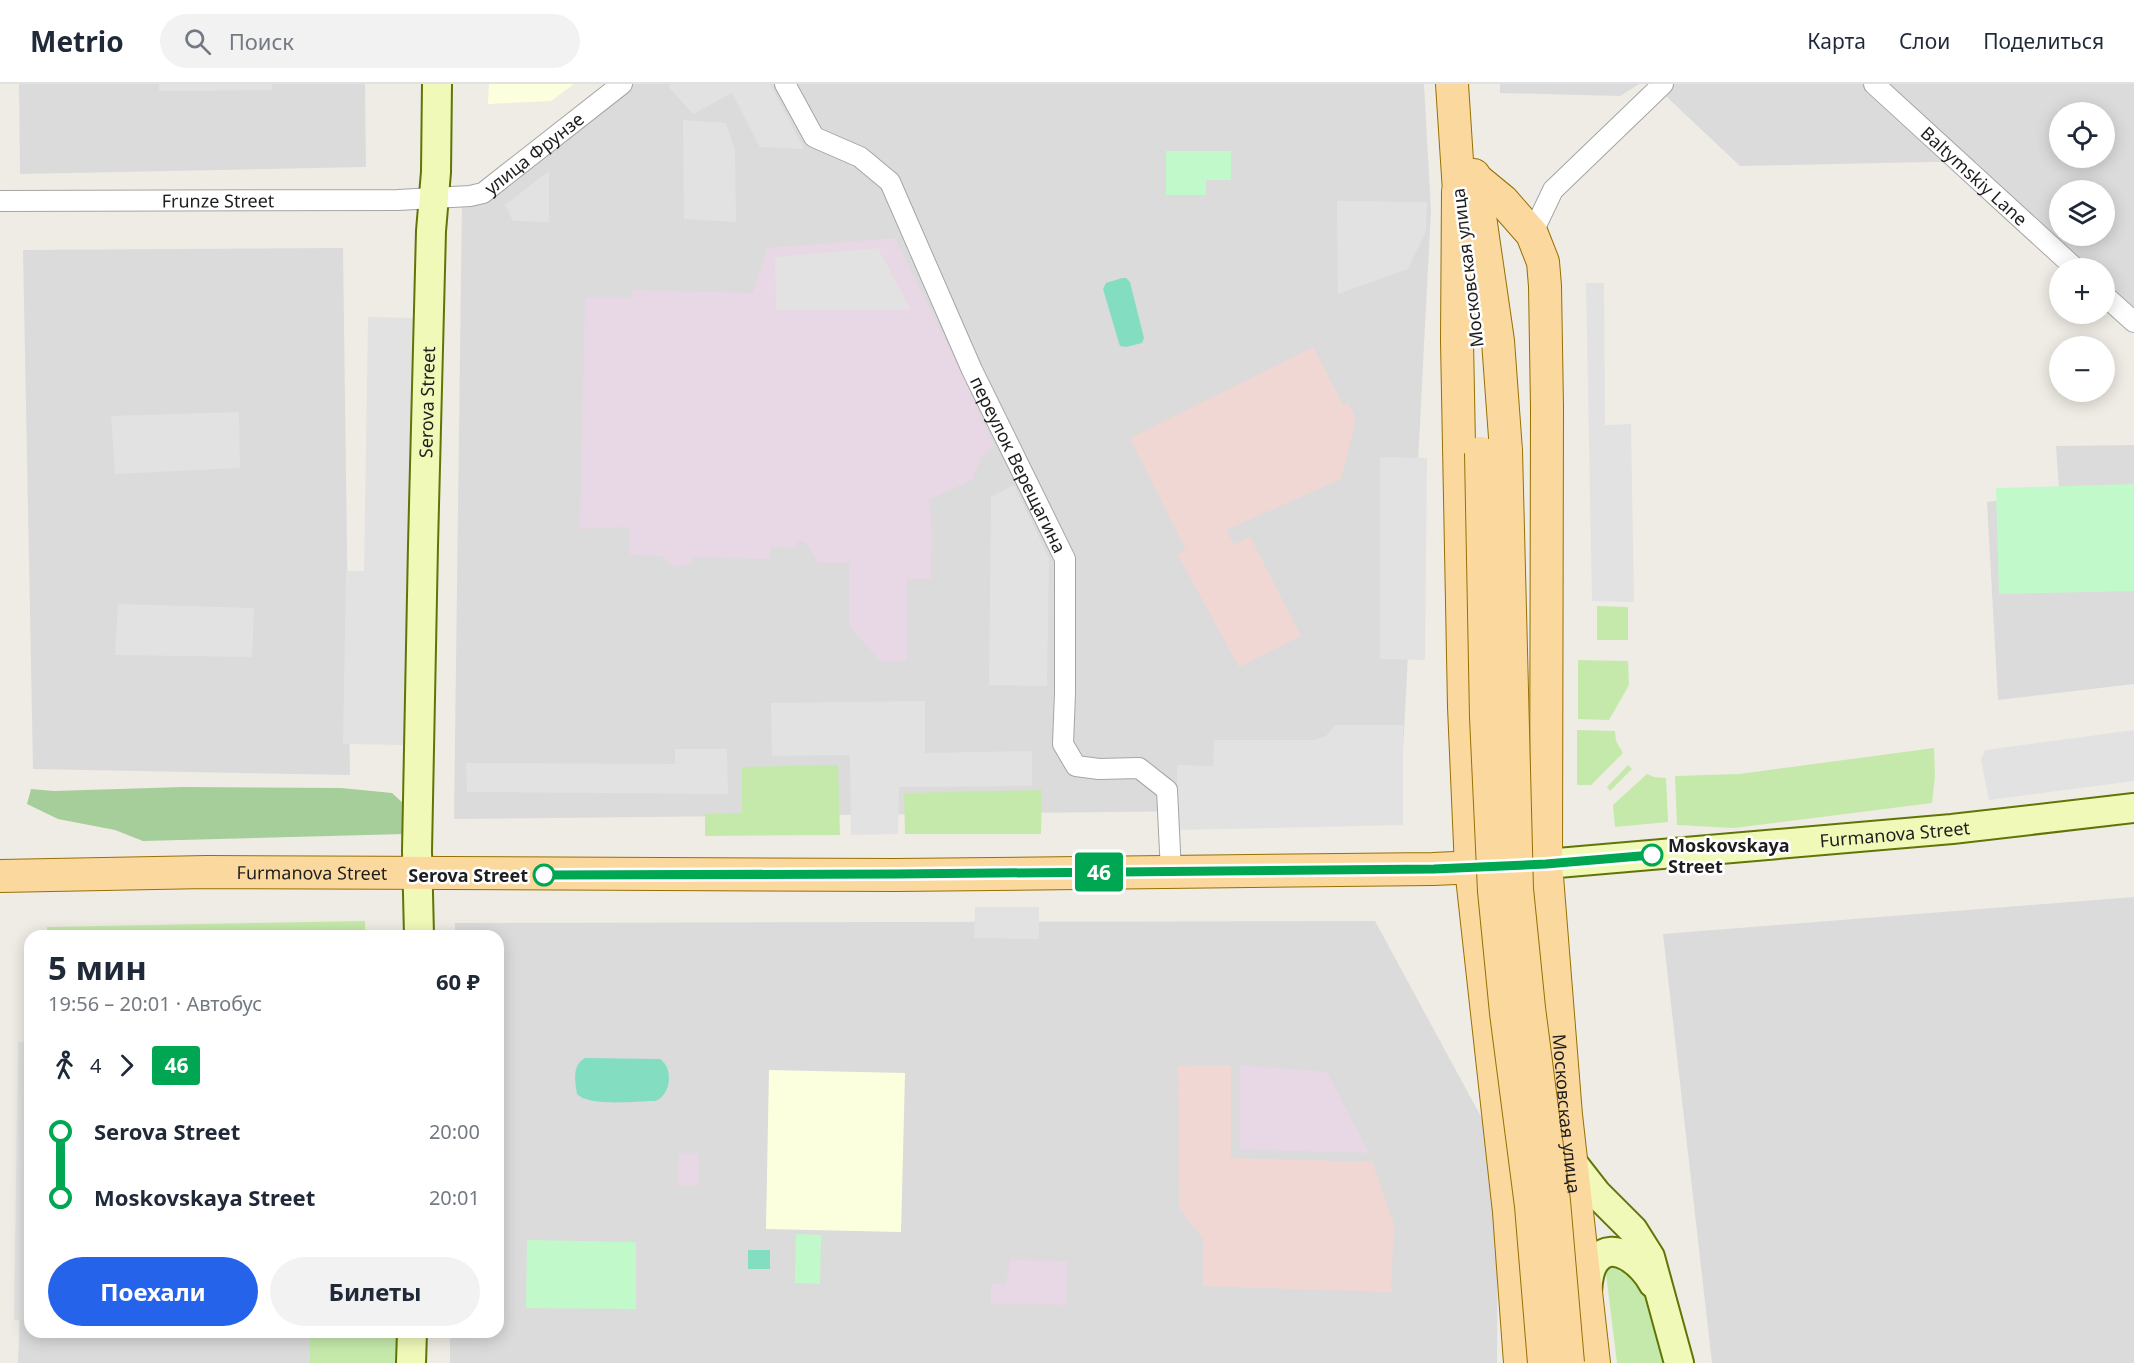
<!DOCTYPE html>
<html lang="ru">
<head>
<meta charset="utf-8">
<style>
  :root { --surface:#fff; --page:#f2f2f3; --text:#1f2937; --muted:#747a83; --line:#e0e1e3; --accent:#2563eb }
  body { margin:0; font-family:"Noto Sans",sans-serif; background:var(--page); color:var(--text); height:100vh; display:flex; flex-direction:column; font-size:22px; white-space:nowrap }
  * { box-sizing:border-box; margin:0 }
  p { font-size:20px; color:var(--muted) }
  .icon { flex:none; width:33px; height:33px; fill:none; stroke:currentColor; stroke-width:2; stroke-linecap:round; stroke-linejoin:round }
  .map { position:relative; flex:1; overflow:hidden }
  .sheet { position:absolute; left:24px; top:846px; width:480px; height:408px; display:flex; flex-direction:column; background:var(--surface); border-radius:18px; box-shadow:0 3px 15px #0003 }
  .sheet>* { flex:none }
  .badge { padding:0 12px; border-radius:4px; font-size:21px; line-height:39px }
  .controls { position:absolute; left:2049px; top:18px; display:grid; gap:12px }
  .controls a { display:grid; place-items:center; width:66px; height:66px; border-radius:50%; background:var(--surface); box-shadow:0 3px 15px #0003; font-size:30px }
  .map>.badge { position:absolute; translate:-50% -50%; box-shadow:0 0 0 3px #fff }
  .legs { display:flex; align-items:center; gap:9px; height:66px; padding:0 24px; font-size:20px }
  .legs p { margin-inline-start:auto }
  .headline { display:flex; align-items:center; justify-content:space-between; height:102px; padding:0 24px }
  h1 { font-size:33px; font-weight:700; line-height:45px }
  .button { display:flex; gap:12px; margin-top:auto; padding:12px 24px }
  .button a { flex:1; height:69px; border-radius:36px; background:var(--accent); color:#fff; font-size:24px; font-weight:700; line-height:69px; text-align:center }
  .button a+a { background:var(--page); color:var(--text) }
  ul { padding:0 24px; list-style:none }
  li { display:flex; align-items:center; gap:21px; height:66px; font-size:22px }
  li i { display:grid; place-items:center; width:9px; height:100%; margin:0 8px; background:currentColor }
  li i::after { content:''; width:15px; height:15px; margin:-8px; border:4px solid; border-radius:50%; background:var(--surface) }
  li p { margin-inline-start:auto }
  li:first-child i { background:linear-gradient(#0000 50%,currentColor 0) }
  li:last-child i { background:linear-gradient(currentColor 50%,#0000 0) }
  header { display:flex; align-items:center; gap:36px; box-sizing:border-box; height:84px; padding:0 30px; background:var(--surface); border-bottom:2px solid var(--line) }
  header strong { font-size:28px }
  nav { display:flex; gap:33px; margin-inline-start:auto; font-size:21px }
  .search { width:420px; height:54px; background:var(--page); display:flex; align-items:center; gap:15px; box-sizing:border-box; padding:0 21px; border-radius:33px; color:var(--muted); font-size:22px }
  .map>svg:first-child { display:block }
  .residential { fill:#dcdbdb; fill-rule:evenodd }
  .commercial { fill:#f0d7d4 }
  .industrial { fill:#e8d7e4 }
  .education { fill:#fcffde }
  .grass { fill:#c5e9ab }
  .forest { fill:#a5ce9a }
  .park { fill:#c2f9ca }
  .pitch { fill:#83ddc1 }
  .parking { fill:#e2e2e2 }
  .lines { fill:none; stroke-linecap:round; stroke-linejoin:round }
  .street-casing { stroke:#a5a5a5; stroke-width:22 }
  .secondary-casing { stroke:#617506; stroke-width:32 }
  .primary-casing { stroke:#977002; stroke-width:34 }
  .street { stroke:#fff; stroke-width:20 }
  .secondary { stroke:#f1f9b9; stroke-width:28 }
  .primary { stroke:#fbd99e; stroke-width:32 }
  .primary-bridge-casing { stroke:#977002; stroke-width:34; stroke-linecap:butt }
  .primary-bridge { stroke:#fbd99e; stroke-width:32 }
  .line-1-casing { stroke:#fff; stroke-width:14 }
  .line-1 { stroke:#00a651; stroke-width:9 }
  .stop-1-dot { fill:#fff; stroke:#00a651; stroke-width:3 }
  .labels { text-anchor:middle; dominant-baseline:central; stroke-width:5; stroke-linejoin:round; paint-order:stroke }
  .street-label { font-size:18px; fill:#1e1e1e; stroke:#fff }
  .stop-label { font-size:18px; font-weight:bold; fill:#1e1e1e; stroke:#fff; text-anchor:start }
</style>
</head>
<body>
<header>
<strong>Metrio</strong>
<div class="search"><svg class="icon" aria-label="search" viewBox="0 0 24 24"><circle cx="10" cy="10" r="6"/><path d="M15 15l6 6"/></svg>Поиск</div>
<nav><a>Карта</a><a>Слои</a><a>Поделиться</a></nav>
</header>
<div class="map">
<svg width="2134" height="1279" viewBox="0 0 2134 1279">
  <rect width="100%" height="100%" fill="#efece5"/>
  <g class="residential">
    <polygon points="19,0 365,0 366,83 20,90"/>
    <polygon points="629,0 1424,0 1431,127 1400,725 454,735 462,113"/>
    <polygon points="1500,0 1639,0 1620,12 1500,9"/>
    <path d="M1653 0H2134V224L2105 197 2104 184H2091L1975 77 1740 82ZM2060 28H2104V74H2060ZM2060 106H2104V152H2060Z"/>
    <polygon points="343,164 350,691 33,685 23,166"/>
    <polygon points="2134,361 2134,600 1998,616 1987,418 2059,406 2056,362"/>
    <polygon points="2134,813 2134,1279 1712,1279 1663,850"/>
    <polygon points="1375,837 1498,1064 1497,1279 450,1279 450,1248 498,1248 498,852 455,852 455,839"/>
    <polygon points="30,962 30,1248 354,1248 353,1279 18,1279"/>
  </g>
  <g class="commercial">
    <polygon points="1313,263 1343,321 1349,320 1356,335 1341,395 1226,446 1234,461 1250,453 1301,552 1239,583 1178,471 1186,466 1130,354"/>
    <polygon points="1231,981 1231,1074 1372,1078 1394,1140 1391,1208 1203,1202 1203,1155 1179,1124 1178,982"/>
  </g>
  <g class="industrial">
    <polygon points="895,154 961,288 994,362 983,371 972,396 929,416 932,448 931,495 907,495 907,577 880,577 849,542 849,479 818,479 805,457 797,457 796,464 770,463 770,475 695,473 689,480 677,483 671,481 663,472 630,471 630,443 580,445 585,214 632,214 632,206 753,209 767,164"/>
    <polygon points="1240,981 1327,988 1369,1069 1240,1065"/>
    <polygon points="679,1070 699,1070 698,1102 678,1102"/>
    <polygon points="1010,1176 1067,1177 1066,1221 991,1220 991,1200 1006,1200"/>
  </g>
  <g class="education">
    <polygon points="489,0 574,0 551,17 488,20"/>
    <polygon points="769,986 905,989 901,1148 766,1145"/>
  </g>
  <g class="grass">
    <polygon points="1597,522 1628,523 1628,556 1597,556"/>
    <polygon points="1578,576 1628,577 1629,601 1609,636 1578,635"/>
    <polygon points="1577,646 1615,647 1616,657 1623,669 1591,701 1577,701"/>
    <polygon points="1934,664 1935,692 1932,719 1734,744 1677,741 1675,692 1739,690"/>
    <polygon points="838,681 840,751 705,752 705,730 742,729 742,683"/>
    <polygon points="1628,681 1632,685 1610,707 1607,703"/>
    <polygon points="1647,690 1654,693 1666,694 1668,738 1615,743 1613,721"/>
    <polygon points="1042,706 1041,750 905,750 904,709"/>
    <polygon points="365,837 365,852 47,852 47,843"/>
    <polygon points="1616,1179 1643,1192 1668,1279 1617,1279 1605,1181"/>
    <polygon points="310,1248 402,1248 403,1279 310,1279"/>
  </g>
  <polygon class="forest" points="183,703 341,704 392,709 404,720 405,750 143,757 115,746 58,735 27,720 31,705 54,707"/>
  <g class="park">
    <polygon points="1166,67 1231,67 1231,96 1206,96 1206,111 1166,111"/>
    <polygon points="2134,400 2134,507 1999,510 1996,404"/>
    <polygon points="796,1150 821,1151 820,1200 795,1199"/>
    <polygon points="527,1156 636,1158 636,1225 526,1224"/>
  </g>
  <g class="pitch">
    <polygon points="1122,194 1126,194 1130,198 1144,254 1142,259 1126,263 1120,262 1119,259 1103,205 1106,199"/>
    <path d="M585 974 660 975C674 984 671 1012 655 1017 636 1017 589 1023 577 1010 575 997 572 981 585 974Z"/>
    <rect x="748" y="1166" width="22" height="19"/>
  </g>
  <g class="parking">
    <polygon points="159,0 272,0 272,6 159,7"/>
    <polygon points="672,0 770,0 804,65 760,63 732,9 693,30 668,2"/>
    <polygon points="683,36 726,39 735,67 736,138 684,135"/>
    <polygon points="549,87 549,138 513,137 505,121"/>
    <polygon points="1337,117 1427,118 1426,147 1408,185 1338,210"/>
    <polygon points="878,164 911,226 776,226 775,173"/>
    <polygon points="1586,199 1604,199 1605,341 1631,340 1634,518 1592,517"/>
    <polygon points="368,233 415,234 409,661 343,660 346,487 364,487"/>
    <polygon points="239,328 240,384 115,390 111,332"/>
    <polygon points="1380,373 1427,374 1425,576 1380,575"/>
    <polygon points="1014,401 1049,474 1047,602 989,601 991,413"/>
    <polygon points="118,520 254,524 252,573 115,571"/>
    <polygon points="925,617 925,669 1032,667 1032,702 899,703 898,750 851,751 850,671 772,672 771,619"/>
    <polygon points="1335,641 1403,641 1403,741 1177,746 1177,681 1213,682 1214,656 1314,656 1326,652"/>
    <polygon points="2134,646 2134,697 1989,716 1981,676 1985,666"/>
    <polygon points="675,665 727,665 728,710 467,708 466,679 675,680"/>
    <polygon points="975,823 1039,823 1039,855 974,854"/>
    <polygon points="18,958 30,959 26,1236 14,1236"/>
  </g>
  <g class="lines">
    <defs>
      <g id="street">
        <path id="s1" d="M785 0 814 53 860 73 890 98 972 286 1065 475V609L1063 660 1076 682 1099 685 1139 684 1167 706 1171 788"/>
        <path id="s2" d="M1874 0 2075 184"/>
        <path id="s3" d="M0 117 398 116 470 112 483 109 622 0"/>
        <polyline points="1532,150 1553,106 1663,0"/>
        <polyline points="2104,211 2134,238"/>
      </g>
      <g id="secondary">
        <path id="s4" d="M1546 780 1952 745 2134 724"/>
        <path id="s5" d="M419 852 417 767 423 461 431 147 436 88 437 0"/>
        <polyline points="1572,1078 1597,1110 1633,1146 1650,1173 1679,1279"/>
        <path d="M1587 1208C1588 1197 1588 1185 1596 1176 1614 1154 1644 1181 1653 1199"/>
        <polyline points="411,1279 412,1248"/>
      </g>
      <g id="primary">
        <polyline points="1452,0 1460,123"/>
        <polyline points="1474,91 1498,257 1506,367"/>
        <path id="s6" d="M1475 94 1503 117 1532 150 1543 178 1545 202 1547 323 1546 780 1566 1031 1594 1279"/>
        <polyline points="1458,108 1457,257 1464,623 1471,784 1509,1128 1520,1279"/>
        <path id="s7" d="M0 792 207 788 896 791 1433 785 1546 780"/>
      </g>
    </defs>
    <use href="#street" class="street-casing"/>
    <use href="#secondary" class="secondary-casing"/>
    <use href="#primary" class="primary-casing"/>
    <use href="#street" class="street"/>
    <use href="#secondary" class="secondary"/>
    <use href="#primary" class="primary"/>
    <defs>
      <g id="primary-bridge">
        <polyline points="1506,367 1517,805 1529,924 1554,1117 1568,1279"/>
        <polyline points="1481,369 1486,633 1494,807 1506,929 1531,1122 1544,1279"/>
      </g>
    </defs>
    <use href="#primary-bridge" class="primary-bridge-casing"/>
    <use href="#primary-bridge" class="primary-bridge"/>
  </g>
  <g class="lines">
    <defs>
      <polyline id="line-1" points="544,791 896,790 1434,785 1546,780 1652,771"/>
    </defs>
    <use href="#line-1" class="line-1-casing"/>
    <use href="#line-1" class="line-1"/>
  </g>
  <g class="stop-1-dot">
    <circle cx="1652" cy="771" r="10"/>
    <circle cx="544" cy="791" r="10"/>
  </g>
  <g class="labels">
    <g class="street-label">
      <text stroke="none"><textPath href="#s3" startOffset="548">улица Фрунзе</textPath></text>
      <text stroke="none"><textPath href="#s2" startOffset="136">Baltymskiy Lane</textPath></text>
      <text stroke="none"><textPath href="#s3" startOffset="218">Frunze Street</textPath></text>
      <text transform="translate(1467 184) rotate(-97)">Московская улица</text>
      <text stroke="none"><textPath href="#s5" startOffset="534">Serova Street</textPath></text>
      <text stroke="none"><textPath href="#s1" startOffset="460">переулок Верещагина</textPath></text>
      <text stroke="none"><textPath href="#s4" startOffset="350">Furmanova Street</textPath></text>
      <text stroke="none"><textPath href="#s7" startOffset="312">Furmanova Street</textPath></text>
      <text stroke="none"><textPath href="#s6" startOffset="963">Московская улица</textPath></text>
    </g>
    <g class="stop-label">
      <text x="1668" y="761">Moskovskaya<tspan x="1668" dy="21">Street</tspan></text>
      <text x="528" y="791" text-anchor="end">Serova Street</text>
    </g>
  </g>
</svg>
<div class="controls">
<a><svg class="icon" aria-label="locate" viewBox="0 0 24 24"><circle cx="12" cy="12" r="6"/><path d="M12 2v4M12 18v4M2 12h4M18 12h4"/></svg></a>
<a><svg class="icon" aria-label="layers" viewBox="0 0 24 24"><path d="M12 4l9 5-9 5-9-5zM3 14l9 5 9-5"/></svg></a>
<a>+</a>
<a>−</a>
</div>
<b class="badge" style="left:1099px;top:788px;background:#00a651;color:#fff">46</b>
<section class="sheet">
<div class="headline"><div><h1>5 мин</h1><p>19:56 – 20:01 · Автобус</p></div><b>60 ₽</b></div>
<div class="legs"><svg class="icon" aria-label="walk" viewBox="0 0 24 24"><circle cx="13" cy="4" r="2"/><path d="M13 8l-2 6 4 7M11 14l-3 7M7 12l3-4h3l4 4"/></svg>4<svg class="icon" aria-label="forward" viewBox="0 0 24 24"><path d="M9 5l7 7-7 7"/></svg><b class="badge" style="background:#00a651;color:#fff">46</b></div>
<ul>
<li><i style="color:#00a651"></i><b>Serova Street</b><p>20:00</p></li>
<li><i style="color:#00a651"></i><b>Moskovskaya Street</b><p>20:01</p></li>
</ul>
<div class="button"><a>Поехали</a><a>Билеты</a></div>
</section>
</div>
</body>
</html>
